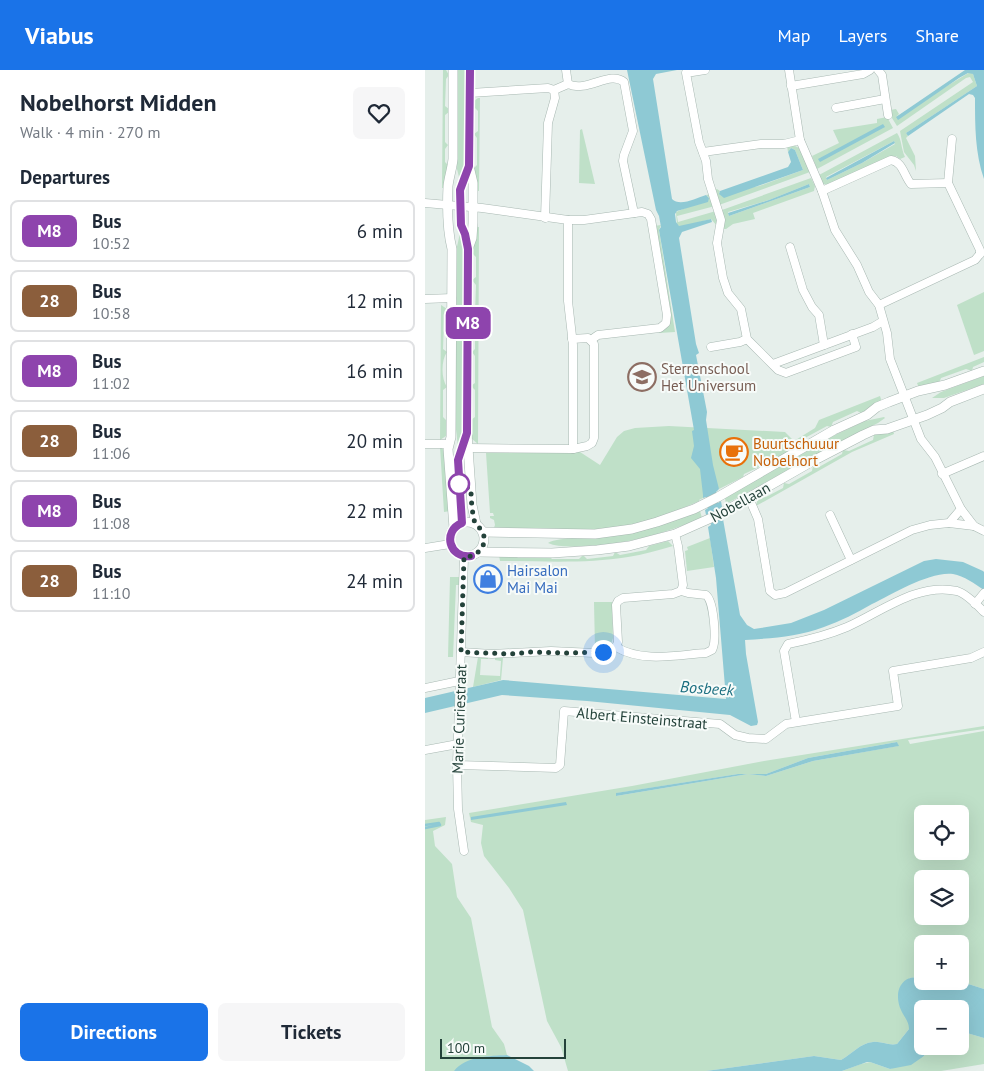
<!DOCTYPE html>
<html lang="en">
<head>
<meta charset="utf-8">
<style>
  :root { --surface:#fff; --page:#f6f6f7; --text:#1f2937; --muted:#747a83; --line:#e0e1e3; --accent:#1a73e8 }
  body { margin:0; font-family:"PT Sans",sans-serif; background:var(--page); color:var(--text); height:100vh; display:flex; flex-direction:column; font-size:19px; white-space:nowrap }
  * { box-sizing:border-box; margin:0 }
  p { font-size:16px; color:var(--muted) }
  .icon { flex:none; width:28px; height:28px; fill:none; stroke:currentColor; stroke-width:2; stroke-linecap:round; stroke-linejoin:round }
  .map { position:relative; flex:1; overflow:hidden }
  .side { display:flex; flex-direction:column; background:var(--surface); width:425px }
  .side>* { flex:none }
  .badge { padding:0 10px; border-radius:8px; font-size:18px; line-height:32px }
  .buttons { position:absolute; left:489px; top:735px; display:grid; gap:10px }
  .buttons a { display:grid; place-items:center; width:55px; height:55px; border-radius:8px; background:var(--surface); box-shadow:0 5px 20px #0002; font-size:25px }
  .scale { position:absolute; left:15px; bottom:12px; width:126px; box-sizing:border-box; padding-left:5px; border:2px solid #24423a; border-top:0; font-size:14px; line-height:18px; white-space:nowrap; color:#24423a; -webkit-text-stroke:4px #f7fbf9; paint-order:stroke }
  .you { position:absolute; width:25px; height:25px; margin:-12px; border:4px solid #fff; border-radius:50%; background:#1a73e8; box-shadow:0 0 0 8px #1a73e833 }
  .map>.badge { position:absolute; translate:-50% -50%; box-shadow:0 0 0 2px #fff }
  h2 { padding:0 20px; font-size:19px; line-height:45px }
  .round { display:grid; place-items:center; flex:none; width:52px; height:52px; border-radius:8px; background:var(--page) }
  .head { display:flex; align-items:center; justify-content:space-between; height:85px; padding:0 20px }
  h1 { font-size:24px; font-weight:800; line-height:38px }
  .primary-button { display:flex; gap:10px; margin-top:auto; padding:10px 20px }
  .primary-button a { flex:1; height:58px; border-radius:8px; background:var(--accent); color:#fff; font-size:20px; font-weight:800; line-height:58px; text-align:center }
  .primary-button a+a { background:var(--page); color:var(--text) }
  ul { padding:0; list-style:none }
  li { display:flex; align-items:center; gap:15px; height:62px; margin:0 10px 8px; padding:0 10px; border:2px solid var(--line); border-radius:8px }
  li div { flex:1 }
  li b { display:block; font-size:19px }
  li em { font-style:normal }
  li .badge { min-width:55px; font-weight:700; text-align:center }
  header { display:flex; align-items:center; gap:30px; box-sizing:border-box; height:70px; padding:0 25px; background:var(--accent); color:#fff }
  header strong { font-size:24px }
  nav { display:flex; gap:28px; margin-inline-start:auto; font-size:18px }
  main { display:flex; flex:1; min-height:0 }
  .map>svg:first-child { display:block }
  .green { fill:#bfe0c8; fill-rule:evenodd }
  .water { fill:#8ec9d4 }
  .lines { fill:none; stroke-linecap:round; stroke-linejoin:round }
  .stream { stroke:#8ec9d4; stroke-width:2.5 }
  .minor-casing { stroke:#a8b8b2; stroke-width:9 }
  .tertiary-casing { stroke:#a8b8b2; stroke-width:10 }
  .minor { stroke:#fff; stroke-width:8 }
  .tertiary { stroke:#fff; stroke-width:9 }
  .line-casing { stroke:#fff; stroke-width:11 }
  .line { stroke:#8e44ad; stroke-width:8 }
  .walk { stroke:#24423a; stroke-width:5; stroke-dasharray:0 9 }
  .stop-dot { fill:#fff; stroke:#8e44ad; stroke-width:2.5 }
  .labels { text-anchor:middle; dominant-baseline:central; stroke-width:4; stroke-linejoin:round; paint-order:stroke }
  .education-label { font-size:15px; fill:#785e54; stroke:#f7fbf9; text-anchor:start }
  .food-label { font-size:15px; fill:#c56008; stroke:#f7fbf9; text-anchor:start }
  .street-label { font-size:15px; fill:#24423a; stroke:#f7fbf9 }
  .shop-label { font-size:15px; fill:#366cbe; stroke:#f7fbf9; text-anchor:start }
  .water-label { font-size:16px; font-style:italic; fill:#1c6f80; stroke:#f7fbf9 }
</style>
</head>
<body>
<header>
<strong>Viabus</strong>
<nav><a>Map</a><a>Layers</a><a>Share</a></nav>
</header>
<main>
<section class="side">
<div class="head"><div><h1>Nobelhorst Midden</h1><p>Walk · 4 min · 270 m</p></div><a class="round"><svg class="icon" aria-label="heart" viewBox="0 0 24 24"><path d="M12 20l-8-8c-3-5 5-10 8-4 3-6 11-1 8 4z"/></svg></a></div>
<h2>Departures</h2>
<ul>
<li><span class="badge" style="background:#8e44ad;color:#fff">M8</span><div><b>Bus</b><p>10:52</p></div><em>6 min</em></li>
<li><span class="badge" style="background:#8b5e3c;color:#fff">28</span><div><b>Bus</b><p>10:58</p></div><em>12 min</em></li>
<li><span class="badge" style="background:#8e44ad;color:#fff">M8</span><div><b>Bus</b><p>11:02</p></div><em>16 min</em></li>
<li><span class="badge" style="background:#8b5e3c;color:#fff">28</span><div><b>Bus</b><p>11:06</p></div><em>20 min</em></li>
<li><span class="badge" style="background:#8e44ad;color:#fff">M8</span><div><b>Bus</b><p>11:08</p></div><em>22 min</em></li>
<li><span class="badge" style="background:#8b5e3c;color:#fff">28</span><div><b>Bus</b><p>11:10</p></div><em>24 min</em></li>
</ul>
<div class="primary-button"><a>Directions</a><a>Tickets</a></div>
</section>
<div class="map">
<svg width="559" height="1001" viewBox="0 0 559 1001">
  <rect width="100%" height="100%" fill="#e6efeb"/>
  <g class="green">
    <polygon points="18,0 21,0 24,5 21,9 20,36 24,39 24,42 20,45 20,72 23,75 20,79 20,92 23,95 20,118 17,118"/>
    <polygon points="33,0 41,0 40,96 39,103 35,111 32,99"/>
    <polygon points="545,2 548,4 552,16 481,63 483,66 481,68 490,86 491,101 489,95 479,82 475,61 548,12 545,7 541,8 472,56 467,48 465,40 471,39 474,44 471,47"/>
    <polygon points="53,28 55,28 54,121 50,121 49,98 52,95 52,68 49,64 53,61 53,41 49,37 49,31"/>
    <polygon points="462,47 468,58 392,99 387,86 414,73 408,60 452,53 452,49"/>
    <polygon points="157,59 170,114 154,113 155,60"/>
    <path d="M472 63C477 70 476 79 480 87L475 89 471 86 467 87 406 115 398 114 394 105ZM469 71 470 74 437 93 402 110 401 107Z"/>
    <polygon points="368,75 374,78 385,102 294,135 289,120 292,119 295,121 294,124 334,116 378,100 370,80 366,78 363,82 362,76"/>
    <path d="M386 108 390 116 389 121 328 143 330 149 308 154 301 159H297V140ZM384 114 385 117 304 146 303 142 344 130Z"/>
    <polygon points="286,124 290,136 252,146 253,152 291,141 294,150 293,157 286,149 256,157 252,155 251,142 284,128 281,125"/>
    <polygon points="236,155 234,160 250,262 234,263 234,262 243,257 246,249 229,156"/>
    <polygon points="50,157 54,157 53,374 46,368 46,350 50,347 50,320 46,316 50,313 50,286 47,282 50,279 50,252 47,249 47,246 50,243 51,215 47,210 51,207 51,187 48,184"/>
    <path d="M35 163 37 164 39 179 38 341C37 352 39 369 33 377L30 351 31 181Z"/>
    <polygon points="559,222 559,281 549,285 532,235"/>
    <path d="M16 235 22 239V249L19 252 18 279 22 282C16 290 16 309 22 317L18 320V347L21 350V366L15 370Z"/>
    <polygon points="559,287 559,292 548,297 547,301 541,299 516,308 514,313 494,318 492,313"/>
    <polygon points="559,306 559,314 519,328 507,328 516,322"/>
    <path d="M455 326 457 332 436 343 432 341 408 352 406 357 402 356 378 369 377 373 372 372 374 376 347 391 319 404 318 407 294 419V418L278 426V428L274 430V431C249 442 225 451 198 456 155 463 111 460 68 460L70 455 69 450 65 448V446H69L68 443H65L61 383 155 382 175 395 192 367 199 361 210 358 244 356 360 362 369 371 390 358 394 350Z"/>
    <polygon points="459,347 460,348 453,353 411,374 301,434 300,428 408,366 440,351"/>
    <polygon points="468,360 469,364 427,382 331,436 333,428 336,426 341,427 358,418 359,413 364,414 387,401 388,396 394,397 417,384 418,380 424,381 448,370 449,365"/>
    <polygon points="15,377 19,380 25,441 19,442"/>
    <path d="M275 441 277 448C238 464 199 475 157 476 146 477 132 477 123 473 133 466 177 468 192 465 221 461 248 452 275 441Z"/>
    <polygon points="285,468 289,497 262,501 260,481 263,480 262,477"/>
    <path d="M243 471 248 476C233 480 218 485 203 487 161 494 117 491 75 491L74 485H90L93 488H120L123 485 127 489H154L158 485 162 489 188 486 190 482 195 485 221 480 224 476Z"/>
    <polygon points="25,507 34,507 34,515 31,515 28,587 23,587"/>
    <polygon points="169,532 187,532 188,568 186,574 170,579"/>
    <polygon points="53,587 63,588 63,589 56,589 55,605 75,606 76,591 70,590 70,588 78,588 76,610 48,617"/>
    <path d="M559 656V659L483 670 485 674 559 661V919L534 911 535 874H498L497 907 484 908V959L472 974C464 976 456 971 448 972 435 973 427 984 416 990L389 986 281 1001H143L136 977 122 951 98 840 84 818 59 786 56 773 58 755 46 752 44 743 207 716 339 691ZM472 672 473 676 388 691 341 706 323 704 191 726 192 723 313 704H341L383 688ZM498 744H535V781H498ZM498 809H535V846H498Z"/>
    <polygon points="21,747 20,755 8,761 10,776 27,794 32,827 46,848 67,957 79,974 82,985 55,987 29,1001 0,1001 0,750"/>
    <polygon points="535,961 559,968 559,994 516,1001 417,1001 436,994 445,992 465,999 499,986 504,976 535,976"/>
  </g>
  <g class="water">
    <path d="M202 0H252L231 4 228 9 247 129C255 137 271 128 281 125L284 128 283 132 252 141 250 144 251 152 254 156 286 149 287 152 257 162 254 168 271 274 274 283 271 285 282 342 281 350 288 395 294 419 291 422 293 433 296 431 297 437 294 439 296 450 298 449 315 545 322 555 329 559 366 553 399 540 499 491 511 489 538 492 558 501 559 502V520C550 514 539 506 528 504 505 501 468 524 447 534 432 543 415 551 399 557 372 567 349 568 320 570L321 584 333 652 332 655 326 656 305 645 162 631 77 625 0 643V628L78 610 301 629 291 508 283 457 286 455 284 444 281 445 280 440 283 438 281 427 278 428V425L275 399 266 388 269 376 267 361 269 360 234 160 236 157 234 146 231 140Z"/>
    <path d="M540 0H559V109C550 83 550 56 550 28L548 25 544 24 483 66 481 63 552 16 548 4 543 3 534 8 473 50 471 47Z"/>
    <polygon points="458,54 460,57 395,92 393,89"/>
    <polygon points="469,71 470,73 437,93 402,110 401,108"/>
    <polygon points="366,78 370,80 378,100 299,128 294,124 295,121 363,97 366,92 363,82"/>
    <polygon points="384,114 385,117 304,146 303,143 344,130"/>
    <polygon points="472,672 474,676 388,691 341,706 323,704 191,726 191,723 313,704 341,704 383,688"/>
    <polygon points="141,732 142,735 46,750 46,747"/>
    <path d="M497 907 498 911H534L559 919V968L535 961V939H498V976H504L499 986 486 995 465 999 445 992H442L417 1001H281L389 986 416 990C427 984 435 973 448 972 456 971 464 976 472 974L484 959C484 951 479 947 476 940 471 929 471 913 485 908 488 907 494 908 497 907Z"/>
    <path d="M82 985 104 996 109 1001H29C41 986 65 986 82 985Z"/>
  </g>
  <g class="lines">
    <polyline class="stream" points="0,755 14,753 15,755 0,758"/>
    <defs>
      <g id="minor">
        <polyline points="141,0 143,14"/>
        <polyline points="280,0 261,3 274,72 281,91 283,109 296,150 292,173 298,208 303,223 316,239 322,269 353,300 361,303 431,277 427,264"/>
        <polyline points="364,0 375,70 397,121 410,160 432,195 444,222 454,235 462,263 465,289 496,369 510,387 536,439 549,456 559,461"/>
        <polyline points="453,0 457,5 463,45"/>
        <polyline points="366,16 438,4 445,0"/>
        <path d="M129 20 143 14C162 23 185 0 199 12L208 61 199 85 198 91 209 143"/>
        <polyline points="45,23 123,18 129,20 130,28 123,53 120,148"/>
        <polyline points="411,38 460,29"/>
        <polyline points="527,69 523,113 555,180 555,184"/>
        <polyline points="278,82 336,74 359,74 375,70"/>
        <path d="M397 121 466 90C478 92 479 106 486 114L523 113"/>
        <polyline points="0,133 57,138 143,150 159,150 217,142 223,144 226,149 242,245 241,253 235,258 173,265 166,270"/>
        <polyline points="143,150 143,231 148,275 148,379"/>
        <polyline points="365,177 378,220 387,237 394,245 399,275"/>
        <polyline points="0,229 27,228"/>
        <polyline points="454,235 550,190 555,184"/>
        <polyline points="286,277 315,272 322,269"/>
        <polyline points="348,294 448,257 458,251"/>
        <polyline points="0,374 24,374"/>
        <polyline points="43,378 148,379 162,376 167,373 169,368 169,274 163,268 147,269"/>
        <polyline points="517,404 559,386"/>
        <polyline points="324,428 333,449 345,521 350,525 360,523 487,460 505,455 524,453 536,439"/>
        <polyline points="405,445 426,490"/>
        <polyline points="524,453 549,456"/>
        <polyline points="0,478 25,474"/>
        <polyline points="550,534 559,523"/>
        <path d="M191 577C218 593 251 585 281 583L287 580C292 571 289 531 281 525L263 523 256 521"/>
        <polyline points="36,582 67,584 126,581 169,583 185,580 191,577 193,572 191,535 193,531 198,528 248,524 256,521 258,515 253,476 250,464"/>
        <polyline points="0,618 34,611"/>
        <path d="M371 652 359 581 363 574C383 570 403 565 422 557 456 542 493 512 532 521 542 524 552 535 559 542"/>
        <polyline points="0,680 33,674"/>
        <polyline points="32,695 131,698 135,695 139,641 295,654 310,665 323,668 341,669 361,654 473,636 468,601 546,588 559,582"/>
        <polyline points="39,781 33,739 32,695 39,487"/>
      </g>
      <g id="tertiary">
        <path d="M28 0V89C27 99 24 107 23 116 22 137 22 159 27 179L26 367 23 379 29 458"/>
        <polyline points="45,0 44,96 48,113 48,153 47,168 43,179 42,363 47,435 51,454"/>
        <circle cx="42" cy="469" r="17"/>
        <polyline points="58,462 170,464 207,459 232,452 269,439 293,427 409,360 442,345 452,337 464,332 493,321 520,315 559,301"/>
        <polyline points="54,482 127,483 172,480 204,476 250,464 295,444 386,392 438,365 449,360 462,359 502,345 517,338 525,332 559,319"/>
      </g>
    </defs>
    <use href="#minor" class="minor-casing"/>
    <use href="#tertiary" class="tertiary-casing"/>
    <use href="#minor" class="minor"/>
    <use href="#tertiary" class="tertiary"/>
  </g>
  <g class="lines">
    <defs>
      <path id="line" d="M45 0 44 96 35 120 36 155 40 164 43 179 42 363 33 390 37 453C17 461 24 489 46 486"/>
    </defs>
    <use href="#line" class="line-casing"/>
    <use href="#line" class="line"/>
    <path class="walk" d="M34 414 46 419C46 429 47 440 49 450 51 456 56 458 58 463 63 476 52 487 39 487L36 582 86 584 105 582 146 583 178 582"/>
  </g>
  <defs>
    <symbol id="school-ring" viewBox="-11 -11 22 22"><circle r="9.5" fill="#f7fbf9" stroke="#8d6e63" stroke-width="1.5"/><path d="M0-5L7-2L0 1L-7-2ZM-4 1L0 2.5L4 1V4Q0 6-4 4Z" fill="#8d6e63"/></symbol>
    <symbol id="cafe-ring" viewBox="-11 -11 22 22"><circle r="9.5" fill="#f7fbf9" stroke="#e8710a" stroke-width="1.5"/><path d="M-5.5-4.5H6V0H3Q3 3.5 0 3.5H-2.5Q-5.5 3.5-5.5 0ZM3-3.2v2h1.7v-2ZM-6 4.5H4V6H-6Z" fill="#e8710a"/></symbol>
    <symbol id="shop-ring" viewBox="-11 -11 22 22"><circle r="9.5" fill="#f7fbf9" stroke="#3f7fe0" stroke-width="1.5"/><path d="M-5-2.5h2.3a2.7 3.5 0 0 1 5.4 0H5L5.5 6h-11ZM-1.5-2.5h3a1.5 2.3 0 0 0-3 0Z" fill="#3f7fe0"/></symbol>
  </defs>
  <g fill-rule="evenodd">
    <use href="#school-ring" x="201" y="291" width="32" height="32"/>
    <use href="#cafe-ring" x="293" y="366" width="32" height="32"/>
    <use href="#shop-ring" x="47" y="493" width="32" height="32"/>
  </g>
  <circle class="stop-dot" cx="34" cy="414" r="10"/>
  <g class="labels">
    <g class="education-label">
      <text x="236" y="298">Sterrenschool<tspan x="236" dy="17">Het Universum</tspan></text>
    </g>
    <g class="food-label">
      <text x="328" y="373">Buurtschuuur<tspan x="328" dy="17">Nobelhort</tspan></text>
    </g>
    <g class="street-label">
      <text transform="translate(315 432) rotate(-29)">Nobellaan</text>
      <text transform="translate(217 648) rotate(5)">Albert Einsteinstraat</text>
      <text transform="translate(34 649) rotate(-88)">Marie Curiestraat</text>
    </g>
    <g class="shop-label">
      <text x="82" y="500">Hairsalon<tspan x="82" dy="17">Mai Mai</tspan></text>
    </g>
    <g class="water-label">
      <text transform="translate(282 618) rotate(4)">Bosbeek</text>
    </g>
  </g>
</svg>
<div class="buttons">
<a><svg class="icon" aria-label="locate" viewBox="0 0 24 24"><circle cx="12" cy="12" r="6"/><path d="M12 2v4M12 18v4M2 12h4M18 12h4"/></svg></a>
<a><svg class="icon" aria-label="layers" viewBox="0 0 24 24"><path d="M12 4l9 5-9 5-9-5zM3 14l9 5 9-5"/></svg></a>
<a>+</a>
<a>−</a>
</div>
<div class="scale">100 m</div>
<div class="you" style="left:178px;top:582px"></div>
<b class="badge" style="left:43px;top:253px;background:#8e44ad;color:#fff">M8</b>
</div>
</main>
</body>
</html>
